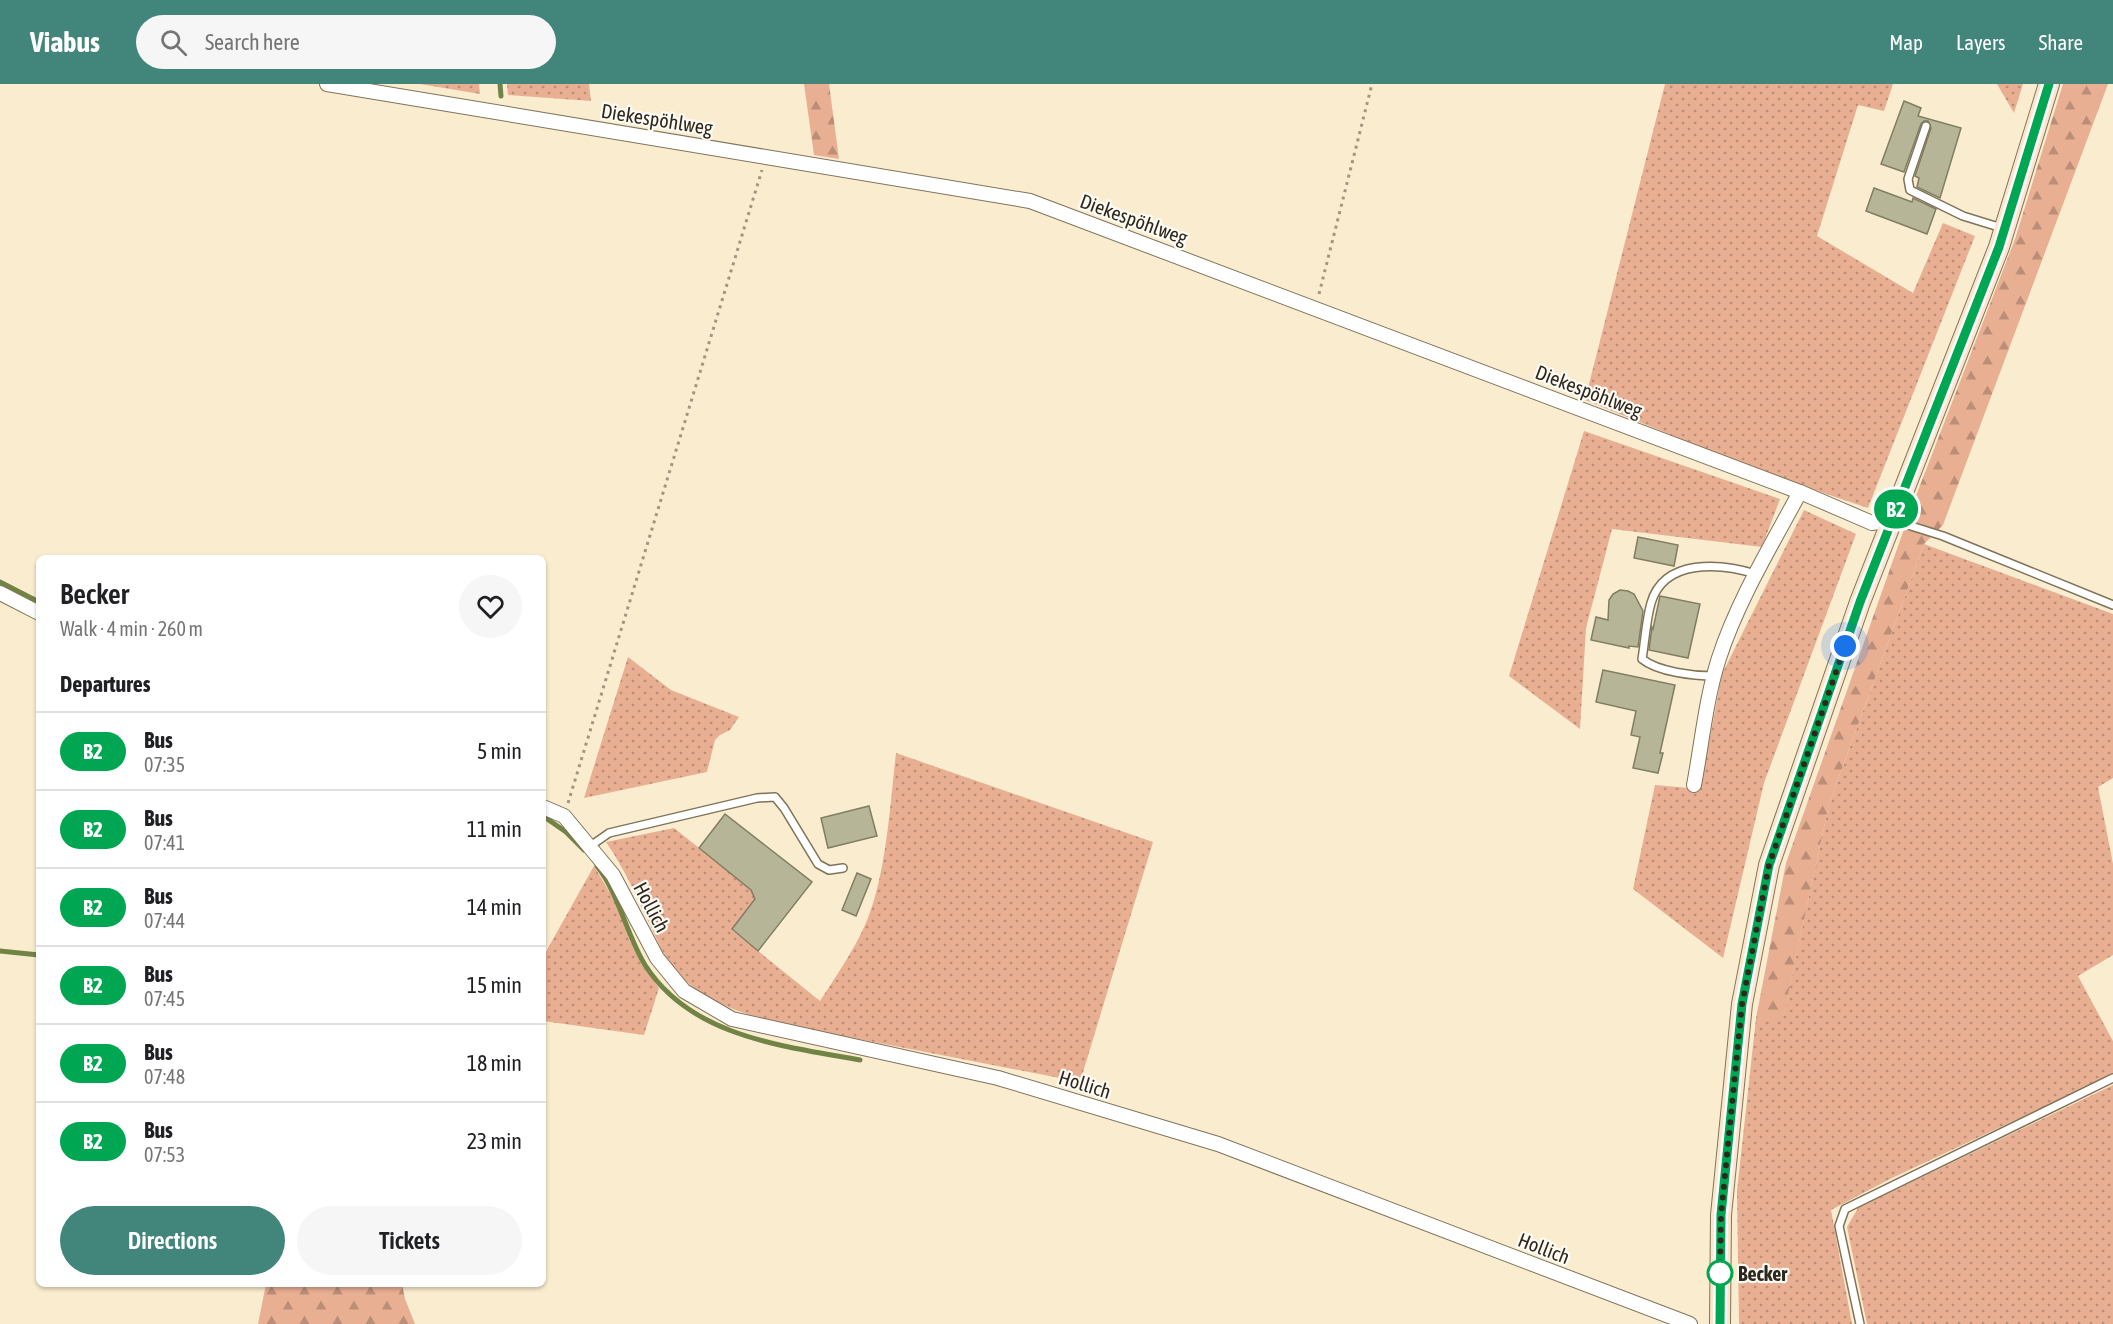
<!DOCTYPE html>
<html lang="en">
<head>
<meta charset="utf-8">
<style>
  :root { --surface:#fff; --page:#f6f6f6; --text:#202124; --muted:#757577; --line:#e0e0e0; --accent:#42867b }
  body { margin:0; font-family:"Asap Condensed",sans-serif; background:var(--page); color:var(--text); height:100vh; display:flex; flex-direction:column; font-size:22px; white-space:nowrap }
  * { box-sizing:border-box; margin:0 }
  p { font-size:20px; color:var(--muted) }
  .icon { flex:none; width:33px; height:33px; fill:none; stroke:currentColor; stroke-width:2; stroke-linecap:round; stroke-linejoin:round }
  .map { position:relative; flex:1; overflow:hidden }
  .drawer { position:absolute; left:36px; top:471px; width:510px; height:732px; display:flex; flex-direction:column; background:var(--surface); border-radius:9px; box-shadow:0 2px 4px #0004 }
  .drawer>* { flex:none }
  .badge { padding:0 12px; border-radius:20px; font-size:21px; line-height:39px }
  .you { position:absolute; width:30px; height:30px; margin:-15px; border:4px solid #fff; border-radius:50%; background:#1a73e8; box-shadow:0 0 0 9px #1a73e833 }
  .map>.badge { position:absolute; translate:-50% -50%; box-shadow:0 0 0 3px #fff }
  h2 { padding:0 24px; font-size:22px; line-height:54px }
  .round { display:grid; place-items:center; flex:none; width:63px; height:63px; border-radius:32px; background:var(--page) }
  .head { display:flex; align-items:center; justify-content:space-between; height:102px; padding:0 24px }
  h1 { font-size:28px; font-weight:600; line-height:45px }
  .cta { display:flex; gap:12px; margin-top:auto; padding:12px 24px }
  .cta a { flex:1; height:69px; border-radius:36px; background:var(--accent); color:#fff; font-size:24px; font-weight:600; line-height:69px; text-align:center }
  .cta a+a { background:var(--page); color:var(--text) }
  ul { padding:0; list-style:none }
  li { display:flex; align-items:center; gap:18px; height:78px; padding:0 24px; border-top:2px solid var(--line) }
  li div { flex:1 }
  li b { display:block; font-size:22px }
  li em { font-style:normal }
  li .badge { min-width:66px; font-weight:700; text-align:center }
  header { display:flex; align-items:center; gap:36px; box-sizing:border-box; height:84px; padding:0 30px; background:var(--accent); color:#fff }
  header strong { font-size:28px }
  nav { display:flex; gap:33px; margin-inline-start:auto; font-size:21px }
  .search { width:420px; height:54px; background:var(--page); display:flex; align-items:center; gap:15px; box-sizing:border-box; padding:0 21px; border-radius:33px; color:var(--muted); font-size:22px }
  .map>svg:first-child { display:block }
  .grass { fill:url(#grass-dots) }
  .forest { fill:url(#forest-firs) }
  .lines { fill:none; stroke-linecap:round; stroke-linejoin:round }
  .stream { stroke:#728445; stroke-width:5 }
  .building { fill:#b7b597; stroke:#807e62; stroke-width:1.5 }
  .lane-casing { stroke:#7f7359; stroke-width:10 }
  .street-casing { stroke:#7f7359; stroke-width:16 }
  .secondary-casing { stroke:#7f7359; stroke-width:22 }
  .path { stroke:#a09681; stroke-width:3; stroke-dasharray:3 4.5; stroke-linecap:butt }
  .lane { stroke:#fff; stroke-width:7 }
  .street { stroke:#fff; stroke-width:14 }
  .secondary { stroke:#fce6cd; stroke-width:20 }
  .line-casing { stroke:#fff; stroke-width:14 }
  .line { stroke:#00a651; stroke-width:9 }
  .walk { stroke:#2d281d; stroke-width:6; stroke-dasharray:0 10.8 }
  .stop-dot { fill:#fff; stroke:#00a651; stroke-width:3 }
  .labels { text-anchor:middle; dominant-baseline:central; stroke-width:4.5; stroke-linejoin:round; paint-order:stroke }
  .street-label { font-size:20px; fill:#2d281d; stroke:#fefbf5 }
  .stop-label { font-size:20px; font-weight:bold; fill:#2d281d; stroke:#fefbf5; text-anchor:start }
</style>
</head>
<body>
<header>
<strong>Viabus</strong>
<div class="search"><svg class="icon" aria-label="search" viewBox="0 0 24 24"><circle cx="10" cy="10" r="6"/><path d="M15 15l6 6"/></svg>Search here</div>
<nav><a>Map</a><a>Layers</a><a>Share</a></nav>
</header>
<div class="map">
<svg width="2113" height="1240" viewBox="0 0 2113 1240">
  <defs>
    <pattern id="grass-dots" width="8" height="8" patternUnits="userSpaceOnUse" patternTransform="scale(1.5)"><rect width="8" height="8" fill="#e8af93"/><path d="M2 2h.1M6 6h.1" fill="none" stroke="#bc8e77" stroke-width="1.8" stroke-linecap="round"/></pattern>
    <pattern id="forest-firs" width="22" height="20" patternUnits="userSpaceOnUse" patternTransform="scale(1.5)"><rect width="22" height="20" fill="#e8af93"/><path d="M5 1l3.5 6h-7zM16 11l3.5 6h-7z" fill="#bc8e77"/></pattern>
  </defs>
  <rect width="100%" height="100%" fill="#faedcf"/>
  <g class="grass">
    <polygon points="420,0 479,0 480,10"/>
    <polygon points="507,0 589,0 591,17 508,11"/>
    <polygon points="1665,0 1893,0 1884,27 1858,21 1817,152 1913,209 1943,139 1975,152 1868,424 1770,391 1585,316"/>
    <polygon points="1997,0 2023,0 2014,29"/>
    <polygon points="1584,347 1780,415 1762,463 1612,445 1586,544 1580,645 1509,592"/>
    <polygon points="1804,426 1856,450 1764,699 1723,874 1633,805 1655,701 1700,705 1722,590"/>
    <polygon points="1924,460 2113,530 2113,694 2098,703 2113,780 2113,871 2078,892 2113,957 2113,990 1890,1095 1831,1126 1852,1240 1739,1240 1737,1107 1756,934 1782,937 1829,720"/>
    <polygon points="628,573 671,606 739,633 730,646 720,651 715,656 707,688 584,714"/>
    <path d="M896 669 1153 758 1080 998 776 939C739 928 702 917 676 887 664 874 657 855 649 839 636 811 624 784 606 758L674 744 758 811 732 846 820 917C836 892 853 868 865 841 886 794 890 721 896 669Z"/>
    <polygon points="594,782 616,819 630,857 642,881 659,904 644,951 543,937 543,873"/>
    <polygon points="2113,1001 2113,1240 1867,1240 1847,1143 1858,1124"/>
  </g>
  <g class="forest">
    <polygon points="804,0 829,0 839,75 814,71"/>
    <polygon points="2063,0 2108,0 1943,441 1924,460 1829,720 1782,938 1756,934 1786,779 1914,417 2015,155"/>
    <polygon points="266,1200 402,1200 405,1215 415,1240 258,1240"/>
  </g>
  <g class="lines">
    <g class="stream">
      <polyline points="500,0 501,12"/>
      <polyline points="0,498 39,518"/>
      <polyline points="543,732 566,748 584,766"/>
      <path d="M597 782C620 812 626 850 645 881 691 953 783 962 860 976"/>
      <polyline points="0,867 39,871"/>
    </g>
  </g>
  <g class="building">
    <polygon points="1904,17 1921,24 1918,32 1961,44 1940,114 1917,103 1919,94 1915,92 1931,44 1928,37 1924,37 1921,40 1904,88 1881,80"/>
    <polygon points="1874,104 1912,118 1913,114 1936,125 1927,150 1866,127"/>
    <polygon points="1638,453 1678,461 1674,482 1634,474"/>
    <polygon points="1620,506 1628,507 1634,510 1643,527 1638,563 1629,562 1629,564 1591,556 1596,533 1608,536 1609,516 1613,510"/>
    <polygon points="1660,512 1700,520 1688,574 1649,566 1652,543 1653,545"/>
    <polygon points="1603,586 1675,601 1660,669 1663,669 1658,689 1633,684 1640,653 1631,651 1636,627 1596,618"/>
    <polygon points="869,722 877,752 828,764 821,734"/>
    <polygon points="725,730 812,798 758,867 732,845 755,815 751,806 699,764"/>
    <polygon points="857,789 871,795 856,832 842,826"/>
  </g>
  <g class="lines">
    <defs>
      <g id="lane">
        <polyline points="1926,42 1908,95 1910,106 1963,132 2002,144"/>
        <polyline points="1895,437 1943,452 2113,521"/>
        <path d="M1714 592C1694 592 1658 588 1642 575 1645 557 1646 537 1651 519 1664 474 1721 479 1756 490"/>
        <polyline points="589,763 609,749 757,714 775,713 784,724 818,780 829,786 843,784"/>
        <polyline points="1860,1240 1839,1142 1845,1125 2113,994"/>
      </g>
      <g id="street">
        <polyline points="327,0 1030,117 1800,408 1872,439 1891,436"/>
        <polyline points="0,509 39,529"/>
        <path d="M1694 701C1702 659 1706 614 1719 574 1738 516 1771 462 1800 408"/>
        <polyline points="543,723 564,732 613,791 657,874 684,907 732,935 998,994 1218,1060 1690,1240"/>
      </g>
      <polyline id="secondary" points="1720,1240 1721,1131 1742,920 1769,781 1860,518 1999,163 2049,0"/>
    </defs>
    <use href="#lane" class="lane-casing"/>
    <use href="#street" class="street-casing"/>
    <use href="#secondary" class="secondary-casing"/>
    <g class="path">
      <polyline points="1319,210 1372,0"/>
      <polyline points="568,719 762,86"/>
    </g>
    <use href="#lane" class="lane"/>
    <use href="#street" class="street"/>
    <use href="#secondary" class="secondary"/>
  </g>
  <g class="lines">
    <defs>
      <polyline id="line" points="1720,1240 1721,1131 1742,920 1769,781 1860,518 1999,163 2049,0"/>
    </defs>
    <use href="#line" class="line-casing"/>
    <use href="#line" class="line"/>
    <polyline class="walk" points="1720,1189 1721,1131 1742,920 1769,781 1845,562"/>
  </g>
  <circle class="stop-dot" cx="1720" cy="1189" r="12"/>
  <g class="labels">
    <g class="street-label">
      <text transform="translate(657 35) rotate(9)">Diekespöhlweg</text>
      <text transform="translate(1134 135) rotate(20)">Diekespöhlweg</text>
      <text transform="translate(1589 307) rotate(21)">Diekespöhlweg</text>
      <text transform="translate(652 823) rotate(62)">Hollich</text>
      <text transform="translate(1085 1000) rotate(17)">Hollich</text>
      <text transform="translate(1544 1164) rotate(21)">Hollich</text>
    </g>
    <g class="stop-label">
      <text x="1738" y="1189">Becker</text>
    </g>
  </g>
</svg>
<div class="you" style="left:1845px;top:562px"></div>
<b class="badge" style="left:1896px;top:425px;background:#00a651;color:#fff">B2</b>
<section class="drawer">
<div class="head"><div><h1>Becker</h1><p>Walk · 4 min · 260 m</p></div><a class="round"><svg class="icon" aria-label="heart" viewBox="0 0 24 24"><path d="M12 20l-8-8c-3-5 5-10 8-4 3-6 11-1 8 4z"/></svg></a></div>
<h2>Departures</h2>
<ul>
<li><span class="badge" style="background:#00a651;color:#fff">B2</span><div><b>Bus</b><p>07:35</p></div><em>5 min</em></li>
<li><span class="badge" style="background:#00a651;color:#fff">B2</span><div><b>Bus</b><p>07:41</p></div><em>11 min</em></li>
<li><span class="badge" style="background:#00a651;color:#fff">B2</span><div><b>Bus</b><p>07:44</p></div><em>14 min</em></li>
<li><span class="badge" style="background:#00a651;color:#fff">B2</span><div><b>Bus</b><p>07:45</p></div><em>15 min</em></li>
<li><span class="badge" style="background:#00a651;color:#fff">B2</span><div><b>Bus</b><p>07:48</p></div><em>18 min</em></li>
<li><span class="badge" style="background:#00a651;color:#fff">B2</span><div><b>Bus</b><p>07:53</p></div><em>23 min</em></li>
</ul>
<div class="cta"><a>Directions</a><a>Tickets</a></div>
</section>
</div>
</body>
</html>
